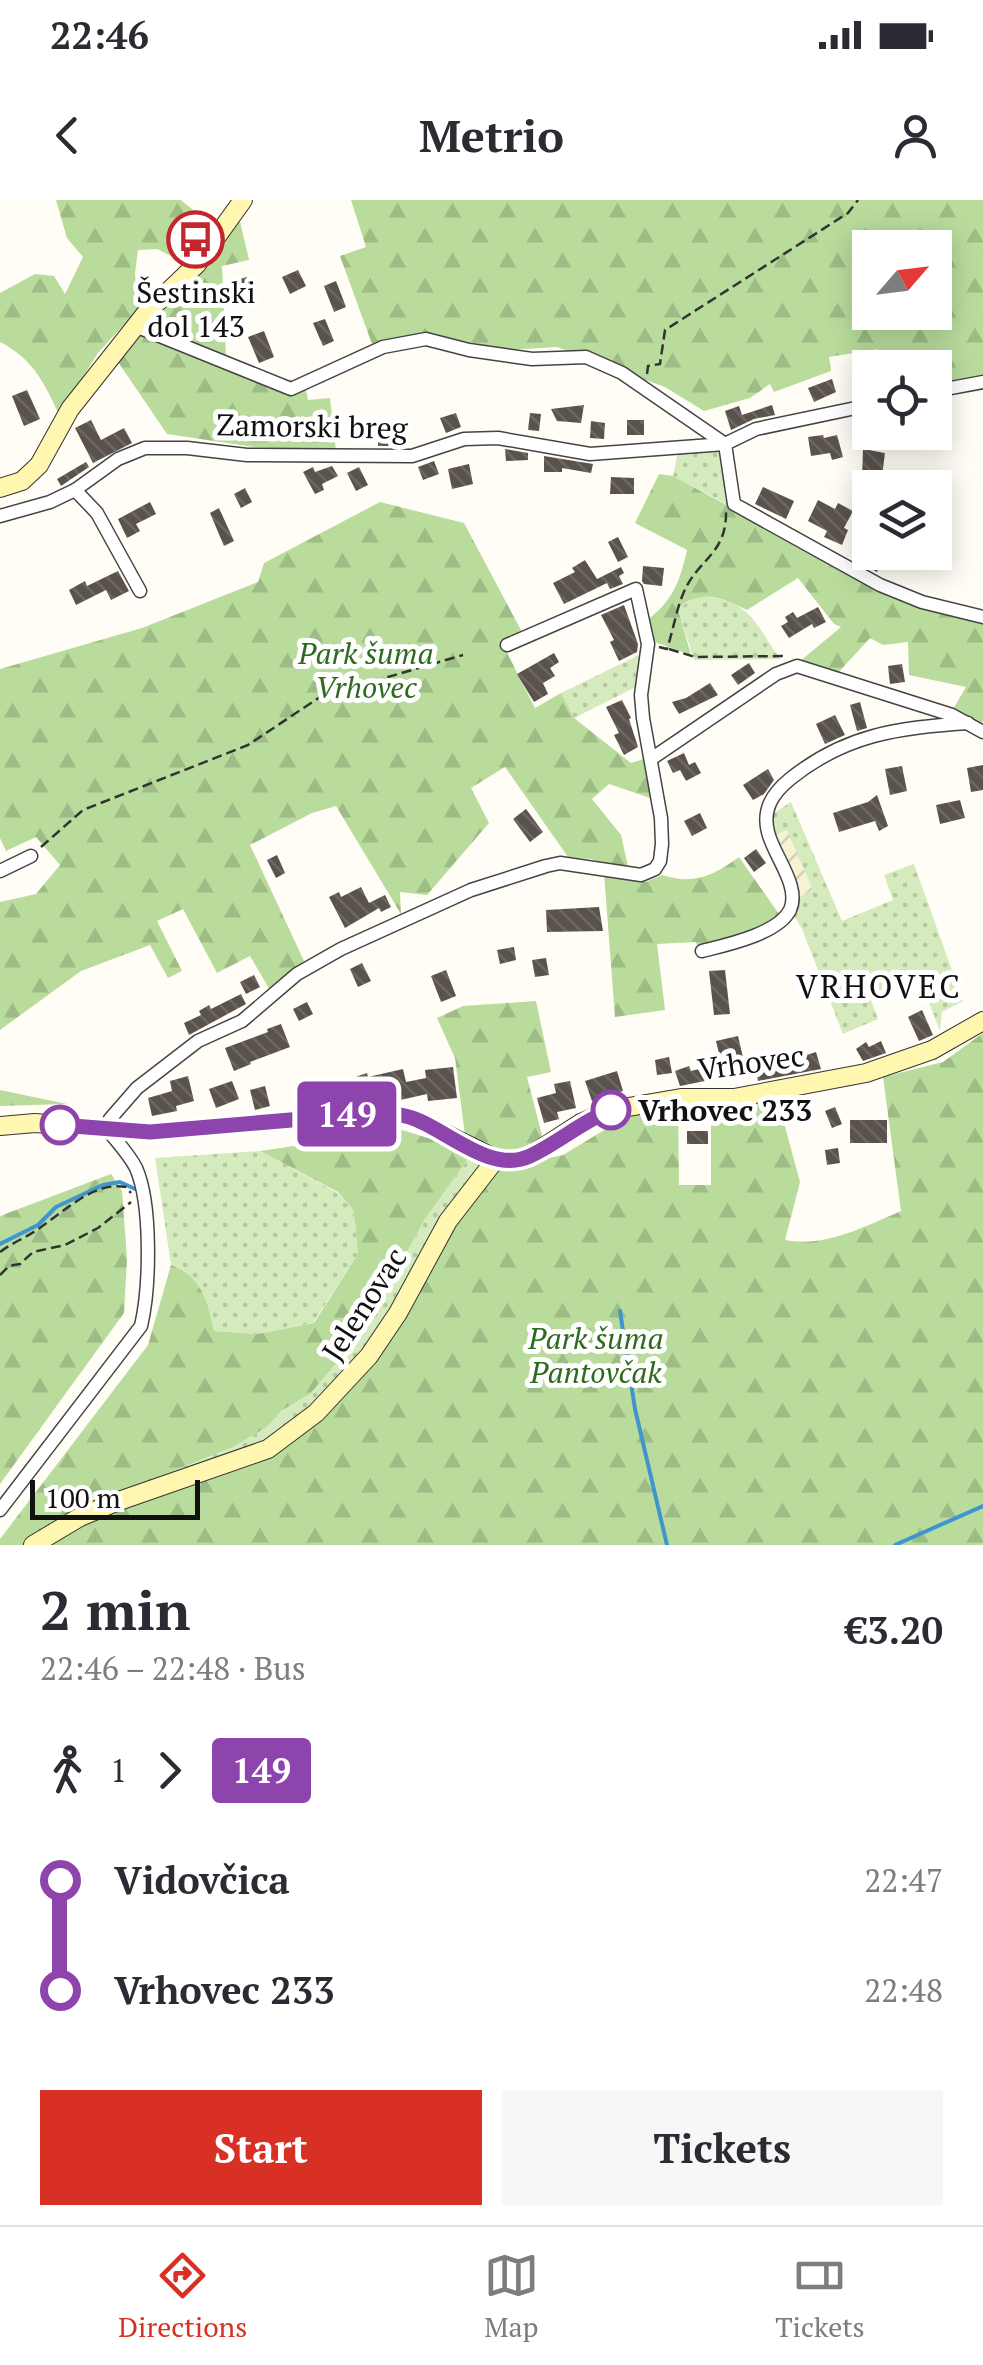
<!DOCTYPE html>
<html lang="en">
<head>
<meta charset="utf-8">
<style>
  :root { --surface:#fff; --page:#f7f7f7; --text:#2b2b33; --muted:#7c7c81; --line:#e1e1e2; --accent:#d93025 }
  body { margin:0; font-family:"PT Serif",serif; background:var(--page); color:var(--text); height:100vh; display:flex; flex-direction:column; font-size:38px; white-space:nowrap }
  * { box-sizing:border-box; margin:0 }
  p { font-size:32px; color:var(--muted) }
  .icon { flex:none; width:55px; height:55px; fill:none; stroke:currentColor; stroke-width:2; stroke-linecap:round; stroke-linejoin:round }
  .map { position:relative; height:1345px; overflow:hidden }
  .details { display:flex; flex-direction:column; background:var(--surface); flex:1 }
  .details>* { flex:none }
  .badge { padding:0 20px; border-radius:8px; font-size:35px; line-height:65px }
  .needle { width:65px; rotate:62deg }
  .buttons { position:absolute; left:852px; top:30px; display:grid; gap:20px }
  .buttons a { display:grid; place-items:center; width:100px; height:100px; border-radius:0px; background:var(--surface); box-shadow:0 5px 25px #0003; font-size:50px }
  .scale { position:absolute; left:30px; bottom:25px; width:170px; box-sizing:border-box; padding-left:10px; border:5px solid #111; border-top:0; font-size:28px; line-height:35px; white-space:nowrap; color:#111; -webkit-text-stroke:8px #fff; paint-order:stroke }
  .map>.badge { position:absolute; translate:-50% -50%; box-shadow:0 0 0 5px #fff }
  .legs { display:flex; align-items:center; gap:15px; height:110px; padding:0 40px; font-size:32px }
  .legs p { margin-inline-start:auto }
  .head { display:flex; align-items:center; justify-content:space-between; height:170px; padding:0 40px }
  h1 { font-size:55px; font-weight:800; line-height:75px }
  .button { display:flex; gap:20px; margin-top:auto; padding:20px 40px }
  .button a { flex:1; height:115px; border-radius:0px; background:var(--accent); color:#fff; font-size:40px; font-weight:800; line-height:115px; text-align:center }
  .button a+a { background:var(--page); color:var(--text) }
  ul { padding:0 40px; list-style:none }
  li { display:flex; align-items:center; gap:35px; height:110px; font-size:38px }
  li i { display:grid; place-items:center; width:15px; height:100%; margin:0 12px; background:currentColor }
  li i::after { content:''; width:25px; height:25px; margin:-12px; border:8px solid; border-radius:50%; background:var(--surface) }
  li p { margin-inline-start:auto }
  li:first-child i { background:linear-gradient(#0000 50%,currentColor 0) }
  li:last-child i { background:linear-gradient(currentColor 50%,#0000 0) }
  .status { display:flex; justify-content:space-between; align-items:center; height:70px; padding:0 50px; background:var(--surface); direction:ltr }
  .status svg { height:28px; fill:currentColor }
  header { display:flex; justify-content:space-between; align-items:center; height:130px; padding:0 40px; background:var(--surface); font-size:45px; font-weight:800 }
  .dock { display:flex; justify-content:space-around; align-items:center; height:140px; border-top:2px solid var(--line); background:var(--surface); font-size:28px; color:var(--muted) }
  .dock a { display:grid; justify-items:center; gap:5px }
  .dock .current { color:var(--accent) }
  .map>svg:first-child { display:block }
  .farmland { fill:url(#farmland-furrows) }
  .grass { fill:url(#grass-dots) }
  .forest { fill:url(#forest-firs); fill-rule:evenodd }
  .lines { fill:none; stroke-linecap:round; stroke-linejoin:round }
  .stream { stroke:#3f96cf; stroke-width:4 }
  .building { fill:url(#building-back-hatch) }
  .street-casing { stroke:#444; stroke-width:15 }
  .secondary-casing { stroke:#333; stroke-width:20 }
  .path { stroke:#333; stroke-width:2.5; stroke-dasharray:10 5; stroke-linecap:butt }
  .street { stroke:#fff; stroke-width:12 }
  .secondary { stroke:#fff6b0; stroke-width:18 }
  .line-1-casing { stroke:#fff; stroke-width:22 }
  .line-1 { stroke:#8e44ad; stroke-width:15 }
  .stop-1-dot { fill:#fff; stroke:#8e44ad; stroke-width:5 }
  .labels { text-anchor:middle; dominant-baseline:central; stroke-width:10; stroke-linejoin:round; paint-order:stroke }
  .poi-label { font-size:30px; fill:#111; stroke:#fff }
  .street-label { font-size:30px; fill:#111; stroke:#fff }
  .park-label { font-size:30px; font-style:italic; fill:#2f6b1f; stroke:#fff }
  .stop-label { font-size:30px; font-weight:bold; fill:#111; stroke:#fff; text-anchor:start }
  .neighbourhood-label { font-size:32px; letter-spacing:2.5px; fill:#111; stroke:#fff }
</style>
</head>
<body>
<div class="status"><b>22:46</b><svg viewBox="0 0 49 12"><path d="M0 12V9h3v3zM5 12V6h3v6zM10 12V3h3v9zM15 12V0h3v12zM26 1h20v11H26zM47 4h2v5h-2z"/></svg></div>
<header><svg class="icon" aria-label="back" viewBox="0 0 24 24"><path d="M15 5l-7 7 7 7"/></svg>Metrio<svg class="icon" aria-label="person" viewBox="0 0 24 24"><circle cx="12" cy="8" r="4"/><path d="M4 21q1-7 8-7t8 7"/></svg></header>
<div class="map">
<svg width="983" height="1345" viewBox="0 0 983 1345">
  <defs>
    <pattern id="farmland-furrows" width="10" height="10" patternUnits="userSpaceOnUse" patternTransform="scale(2.5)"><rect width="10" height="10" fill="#f6f3d4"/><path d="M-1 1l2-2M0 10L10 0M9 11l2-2" fill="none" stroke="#d2cfb5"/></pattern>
    <pattern id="grass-dots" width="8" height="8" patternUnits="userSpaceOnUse" patternTransform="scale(2.5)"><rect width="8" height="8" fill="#d5ebbd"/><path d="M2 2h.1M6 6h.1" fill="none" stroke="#b6c8a1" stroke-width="1.8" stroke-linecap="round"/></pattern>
    <pattern id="forest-firs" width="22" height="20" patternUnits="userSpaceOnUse" patternTransform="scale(2.5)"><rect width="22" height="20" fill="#b9dc9c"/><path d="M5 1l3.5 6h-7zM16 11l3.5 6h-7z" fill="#9ebc85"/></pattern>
    <pattern id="building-back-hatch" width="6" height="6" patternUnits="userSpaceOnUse" patternTransform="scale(2.5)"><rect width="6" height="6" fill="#5a524d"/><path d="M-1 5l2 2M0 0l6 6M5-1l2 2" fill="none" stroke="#6d6662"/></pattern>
  </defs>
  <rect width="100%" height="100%" fill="#fffdf5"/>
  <polygon class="farmland" points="787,629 813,691 798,697 773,636"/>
  <g class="grass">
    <polygon points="721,248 730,306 673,276 678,252"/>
    <path d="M696 396C749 399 752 418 780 459L694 460 678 409Z"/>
    <polygon points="645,452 640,485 574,518 561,493"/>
    <polygon points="791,602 842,721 893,700 884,675 914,664 963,801 942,812 940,831 918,774 869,795 878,819 843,834 802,729 793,714 798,697 813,691 787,630 773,636 771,615"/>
    <path d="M260 951 338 993 354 1011 358 1054 313 1123 257 1134 214 1131C206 1100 202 1078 171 1065L155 958Z"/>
    <polygon points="473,952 486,962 401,1100 347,1176 273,1241 70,1318 70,1312 233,1247 267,1227 281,1211 310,1194 364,1131 425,1019"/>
  </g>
  <g class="forest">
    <path d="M56 0H181L198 14 180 53 171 56 157 49 138 50 135 73 140 107 98 153 59 215C45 183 32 158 0 142V93L35 74 54 76 65 94 83 57 67 38Z"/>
    <path d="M351 0H983V178L935 188V168L889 167 878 149 829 157 831 171 774 192 770 184 750 198 704 211 665 187 557 147 507 150 440 136 372 144 340 56 366 47ZM870 48H935V112H870Z"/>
    <polygon points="238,13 249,60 222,66 226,155 281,179 304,181 308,200 330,198 336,251 254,247 167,234 116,159"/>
    <path d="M659 274 673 276 885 391 983 419V521L979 526 952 511 966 487 909 475 908 442 883 445 870 438 837 474 799 462 841 427 834 424 798 378 747 410C723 398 699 388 678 409L691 455 652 441 647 420C673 401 680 381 687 350L635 323Z"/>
    <polygon points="380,302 464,323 523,434 502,443 535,508 561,493 574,518 631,563 647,558 653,599 609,584 592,599 621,635 629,671 591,659 568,657 505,567 471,588 489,623 427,695 400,692 401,714 336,606 312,613 250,645 304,761 284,776 271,792 250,756 217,773 183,709 157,721 182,771 168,778 150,745 81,771 0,830 0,702 36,694 60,665 36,637 6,651 0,638 0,469 142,428 258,382 264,363"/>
    <path d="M739 657 779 714 755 730 698 748 696 742 657 744 665 810 615 817 604 673 646 682 662 675C693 685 713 676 739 657Z"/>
    <path d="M536 801 551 872 527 877 543 939C508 960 500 952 465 935L455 858 437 818 463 806Z"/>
    <path d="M983 833V1345H0V1339L148 1145 171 1065C202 1077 207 1100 214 1131L257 1134 314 1123 358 1054 354 1011 338 992 260 951 402 930 473 952 425 1019 364 1131 310 1194 281 1211 267 1227 233 1247 70 1312V1318L231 1264 350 1187 451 1027 502 968 563 955 639 909 678 902 679 985H711V905L740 903 741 907 743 902 777 897 800 982 785 1040C825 1048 866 1026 901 1011L883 877 943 862Z"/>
    <polygon points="0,890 67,904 0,906"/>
    <polygon points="111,974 122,991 127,1059 124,1113 0,1284 0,1016"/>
  </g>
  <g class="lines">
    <g class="stream">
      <polyline points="0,1044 38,1025 56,1007 103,985 120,982 135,989"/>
      <polyline points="620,1111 635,1209 667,1345"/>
      <polyline points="895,1345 983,1306"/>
    </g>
  </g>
  <g class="building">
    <polygon points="298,70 306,86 290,94 282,77"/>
    <polygon points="247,77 256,103 242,108 233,81"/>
    <polygon points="336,81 346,107 334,112 324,86"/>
    <polygon points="325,119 334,141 323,146 313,123"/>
    <polygon points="264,131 274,157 259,163 248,137"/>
    <polygon points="866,167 870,191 859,195 856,172"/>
    <polygon points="832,179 836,192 814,202 808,188"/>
    <polygon points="27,190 40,219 24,226 12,196"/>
    <polygon points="584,205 581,223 557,221 551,209"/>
    <polygon points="772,205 775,215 754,219 731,230 725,211 739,206 742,215"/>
    <polygon points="456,213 461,227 446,233 440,218"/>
    <polygon points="530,213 541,214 539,231 528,230"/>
    <polygon points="91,220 101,240 124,228 132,243 93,263 75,228"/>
    <rect x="627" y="220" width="17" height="15"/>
    <polygon points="591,221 605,223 604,239 590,238"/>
    <polygon points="396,235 396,246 378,246 378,236"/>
    <polygon points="823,235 824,238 837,235 843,257 832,260 830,253 811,256 808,237"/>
    <polygon points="505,249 528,253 528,260 506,261"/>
    <polygon points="863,249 885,253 882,276 862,279"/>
    <polygon points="544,256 593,264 591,273 562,268 562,272 544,272"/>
    <polygon points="434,261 439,274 423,280 418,267"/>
    <polygon points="86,262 89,267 61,286 57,279"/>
    <polygon points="469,264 473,284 452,289 448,269"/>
    <polygon points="332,266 338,276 322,284 324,290 315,294 303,272 313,267 315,272"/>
    <polygon points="359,267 368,285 356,291 347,273"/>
    <polygon points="611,277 634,278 634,294 610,294"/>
    <polygon points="763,287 794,301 786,319 755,304"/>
    <polygon points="245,288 252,302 241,308 234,294"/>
    <polygon points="818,300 835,309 838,303 853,311 844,328 848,330 842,345 824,337 827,331 808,321"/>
    <polygon points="150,302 156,314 136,324 140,331 127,338 118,319"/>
    <polygon points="219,308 234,341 224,346 210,313"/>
    <polygon points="618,337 628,357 618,362 608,342"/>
    <polygon points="866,352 883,352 877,372 862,364"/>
    <polygon points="585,360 597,379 621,367 624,373 619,376 623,384 610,389 607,383 564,404 553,383 575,372 572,368"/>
    <polygon points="643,366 664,368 662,386 644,384 642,381"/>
    <polygon points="118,371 129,391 111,400 106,390 76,405 69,390 85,381 87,386"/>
    <polygon points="624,405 638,444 637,452 619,461 610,442 614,440 601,415"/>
    <polygon points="818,407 826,422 814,428 812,424 789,438 781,426 788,422 785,417 793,412 797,418"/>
    <polygon points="554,453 559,462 550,468 555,476 543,483 548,494 534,502 517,474"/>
    <polygon points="749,463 755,473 738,485 731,475"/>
    <polygon points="902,464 905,482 890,484 888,466"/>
    <polygon points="710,483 718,495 679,514 672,502 686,498"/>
    <polygon points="622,500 631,518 629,519 638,547 624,555 614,535 619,533 606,507"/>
    <polygon points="860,502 867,528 857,531 850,505"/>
    <polygon points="835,515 845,535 825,544 816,524"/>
    <polygon points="684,553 689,565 695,562 701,573 686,581 680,570 673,573 667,561"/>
    <polygon points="983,565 983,590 971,592 967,568"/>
    <polygon points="902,566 907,591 890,595 885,569"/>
    <polygon points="768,569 774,580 764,594 753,600 743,585"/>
    <polygon points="877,595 888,626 879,631 875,621 839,632 833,613 868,602"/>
    <polygon points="960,600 965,618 940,624 936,605"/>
    <polygon points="526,609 543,632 530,642 513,619"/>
    <polygon points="700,613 707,628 692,636 684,621"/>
    <polygon points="756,649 766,663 754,672 744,658"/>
    <polygon points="277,655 285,673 276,678 267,660"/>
    <polygon points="361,687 369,703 385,695 391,707 381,712 379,708 345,728 329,697 339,692 341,697"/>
    <polygon points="599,707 603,731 547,732 546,710"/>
    <polygon points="514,747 516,760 500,764 497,750"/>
    <polygon points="546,758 549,775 535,777 532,760"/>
    <polygon points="362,763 371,781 358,787 350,769"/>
    <polygon points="446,770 456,796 441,802 431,776"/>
    <polygon points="725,770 730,814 714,815 709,771"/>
    <polygon points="254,775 260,787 246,794 240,782"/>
    <polygon points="241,794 246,804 189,835 184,823 201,815 199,811 209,805 211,809"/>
    <polygon points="307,802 313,814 299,821 293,809"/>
    <polygon points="922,810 933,835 919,841 908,817"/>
    <polygon points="281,824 290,847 250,862 251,864 234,871 225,848 268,832 267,829"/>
    <polygon points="738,836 745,866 723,871 716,841"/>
    <polygon points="881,841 886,853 863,861 856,849 866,842 869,847"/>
    <polygon points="785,852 787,861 816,852 821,869 758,881 753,859"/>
    <polygon points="669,857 672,873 657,875 655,860"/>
    <polygon points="689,866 691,871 712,866 715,879 680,886 675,871"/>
    <polygon points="453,867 457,898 428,901 427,894 396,901 393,887 373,891 374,894 357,900 349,879 367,873 368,877 403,869 406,882 426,878 425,870"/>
    <polygon points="617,871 623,891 592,901 585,881"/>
    <polygon points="188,876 194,901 176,906 177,911 152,916 148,898 172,891 170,881"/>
    <polygon points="329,879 337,900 324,905 319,900 301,904 299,894 316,891 314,884"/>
    <polygon points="232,881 239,899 216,908 209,889"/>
    <polygon points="570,881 576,908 557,912 559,919 544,923 537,898 556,893 554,884"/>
    <polygon points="265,886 270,906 255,910 250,890"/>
    <polygon points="835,907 842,924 832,928 825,911"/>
    <rect x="850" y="920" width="37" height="23"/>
    <rect x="687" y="931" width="21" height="13"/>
    <polygon points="838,948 840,963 827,965 825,950"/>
  </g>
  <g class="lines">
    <defs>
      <g id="street">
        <polyline points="135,126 291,189 383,147 426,139 469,150 532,159 586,157 622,173 725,244 734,304 880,385 922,402 983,417"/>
        <polyline points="935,191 983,182"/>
        <polyline points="75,290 97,313 140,391"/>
        <polyline points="0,316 50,302 75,290 118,259 145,248 187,248 247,255 412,256 464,239 498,238 590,254 725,244 756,229 870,205"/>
        <polyline points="651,559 776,474 797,466 952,515 983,532"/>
        <polyline points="0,671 31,656"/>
        <path d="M702 751C726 745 778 734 790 710 801 686 773 655 768 632 762 609 773 593 790 579 846 534 898 528 968 523"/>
        <path d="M0 1310 141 1126C150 1088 152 1004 136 968 129 954 117 942 107 929L110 919 137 888 198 841 242 821 297 774 341 749 471 690 546 666 560 663 641 675 655 669 660 661 662 644 661 618 643 518 641 495 648 444 636 389 507 445"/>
      </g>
      <g id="secondary">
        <polyline points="0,288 22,281 39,265 70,209 146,113 197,64 243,0"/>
        <polyline points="0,926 35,923 151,932 385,912 415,919 496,959 513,961 530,956 581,923 611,910 681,898 734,898 866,873 932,850 983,821"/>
        <polyline points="33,1345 80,1317 116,1302 268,1249 316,1213 369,1156 398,1113 448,1021 496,959"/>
      </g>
    </defs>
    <use href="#street" class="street-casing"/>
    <use href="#secondary" class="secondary-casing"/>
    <g class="path">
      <polyline points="647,174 648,166 660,164 665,130 848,13 858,0"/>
      <path d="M659 447 667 449C673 431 676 411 683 394 697 359 727 355 726 311"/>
      <polyline points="669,449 695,457 785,456"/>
      <polyline points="41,647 83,610 248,545 320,497 463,455"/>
      <path d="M0 1052C13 1042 28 1037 41 1027 65 1011 94 981 126 987L131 993"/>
      <polyline points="0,1075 9,1066 20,1064 33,1052 65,1045 98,1028 131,1002"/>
    </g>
    <use href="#street" class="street"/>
    <use href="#secondary" class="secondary"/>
  </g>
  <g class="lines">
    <defs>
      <path id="line-1" d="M60 925 150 932 385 912C395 914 405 915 415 919 449 932 492 974 530 956 558 943 581 922 611 910"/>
    </defs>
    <use href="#line-1" class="line-1-casing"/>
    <use href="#line-1" class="line-1"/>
  </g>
  <defs>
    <symbol id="bus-ring" viewBox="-11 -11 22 22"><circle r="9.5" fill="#fff" stroke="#c4262e" stroke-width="1.5"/><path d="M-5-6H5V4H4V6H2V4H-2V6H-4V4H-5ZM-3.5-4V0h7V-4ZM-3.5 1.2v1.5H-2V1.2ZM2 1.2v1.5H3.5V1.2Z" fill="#c4262e"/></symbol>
  </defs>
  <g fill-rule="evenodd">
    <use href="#bus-ring" x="164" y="8" width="63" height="63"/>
  </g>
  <g class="stop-1-dot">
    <circle cx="611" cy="910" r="18"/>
    <circle cx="60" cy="925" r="18"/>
  </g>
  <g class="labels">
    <g class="poi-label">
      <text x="196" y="92">Šestinski<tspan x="196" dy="34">dol 143</tspan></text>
    </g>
    <g class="street-label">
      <text transform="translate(312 226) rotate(1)">Zamorski breg</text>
      <text transform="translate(751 862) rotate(-8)">Vrhovec</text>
      <text transform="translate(364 1104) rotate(-57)">Jelenovac</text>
    </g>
    <g class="park-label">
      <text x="366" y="453">Park šuma<tspan x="366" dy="34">Vrhovec</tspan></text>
      <text x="596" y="1138">Park šuma<tspan x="596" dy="34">Pantovčak</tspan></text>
    </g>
    <g class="stop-label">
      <text x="638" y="910">Vrhovec 233</text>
    </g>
    <g class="neighbourhood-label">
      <text x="879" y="786">VRHOVEC</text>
    </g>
  </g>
</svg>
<div class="buttons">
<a><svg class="needle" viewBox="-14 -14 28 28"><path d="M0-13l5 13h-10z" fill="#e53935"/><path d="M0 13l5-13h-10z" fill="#7c7c81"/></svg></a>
<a><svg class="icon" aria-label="locate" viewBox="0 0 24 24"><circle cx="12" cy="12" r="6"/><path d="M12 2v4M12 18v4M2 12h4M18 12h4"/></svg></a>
<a><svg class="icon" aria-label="layers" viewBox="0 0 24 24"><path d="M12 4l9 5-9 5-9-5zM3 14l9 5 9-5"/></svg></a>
</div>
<div class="scale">100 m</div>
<b class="badge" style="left:347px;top:914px;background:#8e44ad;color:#fff">149</b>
</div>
<section class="details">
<div class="head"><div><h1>2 min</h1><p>22:46 – 22:48 · Bus</p></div><b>€3.20</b></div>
<div class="legs"><svg class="icon" aria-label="walk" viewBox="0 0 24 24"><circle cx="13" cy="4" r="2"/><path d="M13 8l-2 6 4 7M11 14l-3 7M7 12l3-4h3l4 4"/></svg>1<svg class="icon" aria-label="forward" viewBox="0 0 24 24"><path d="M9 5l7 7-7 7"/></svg><b class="badge" style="background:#8e44ad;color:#fff">149</b></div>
<ul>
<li><i style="color:#8e44ad"></i><b>Vidovčica</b><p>22:47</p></li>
<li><i style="color:#8e44ad"></i><b>Vrhovec 233</b><p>22:48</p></li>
</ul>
<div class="button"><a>Start</a><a>Tickets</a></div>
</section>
<nav class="dock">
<a class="current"><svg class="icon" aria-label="directions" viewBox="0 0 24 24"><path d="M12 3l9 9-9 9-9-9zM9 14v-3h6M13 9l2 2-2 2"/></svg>Directions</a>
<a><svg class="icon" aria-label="map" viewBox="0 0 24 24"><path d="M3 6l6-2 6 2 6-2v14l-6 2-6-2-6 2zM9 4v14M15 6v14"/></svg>Map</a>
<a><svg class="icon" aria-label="tickets" viewBox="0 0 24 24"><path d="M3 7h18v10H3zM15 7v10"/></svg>Tickets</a>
</nav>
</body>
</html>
